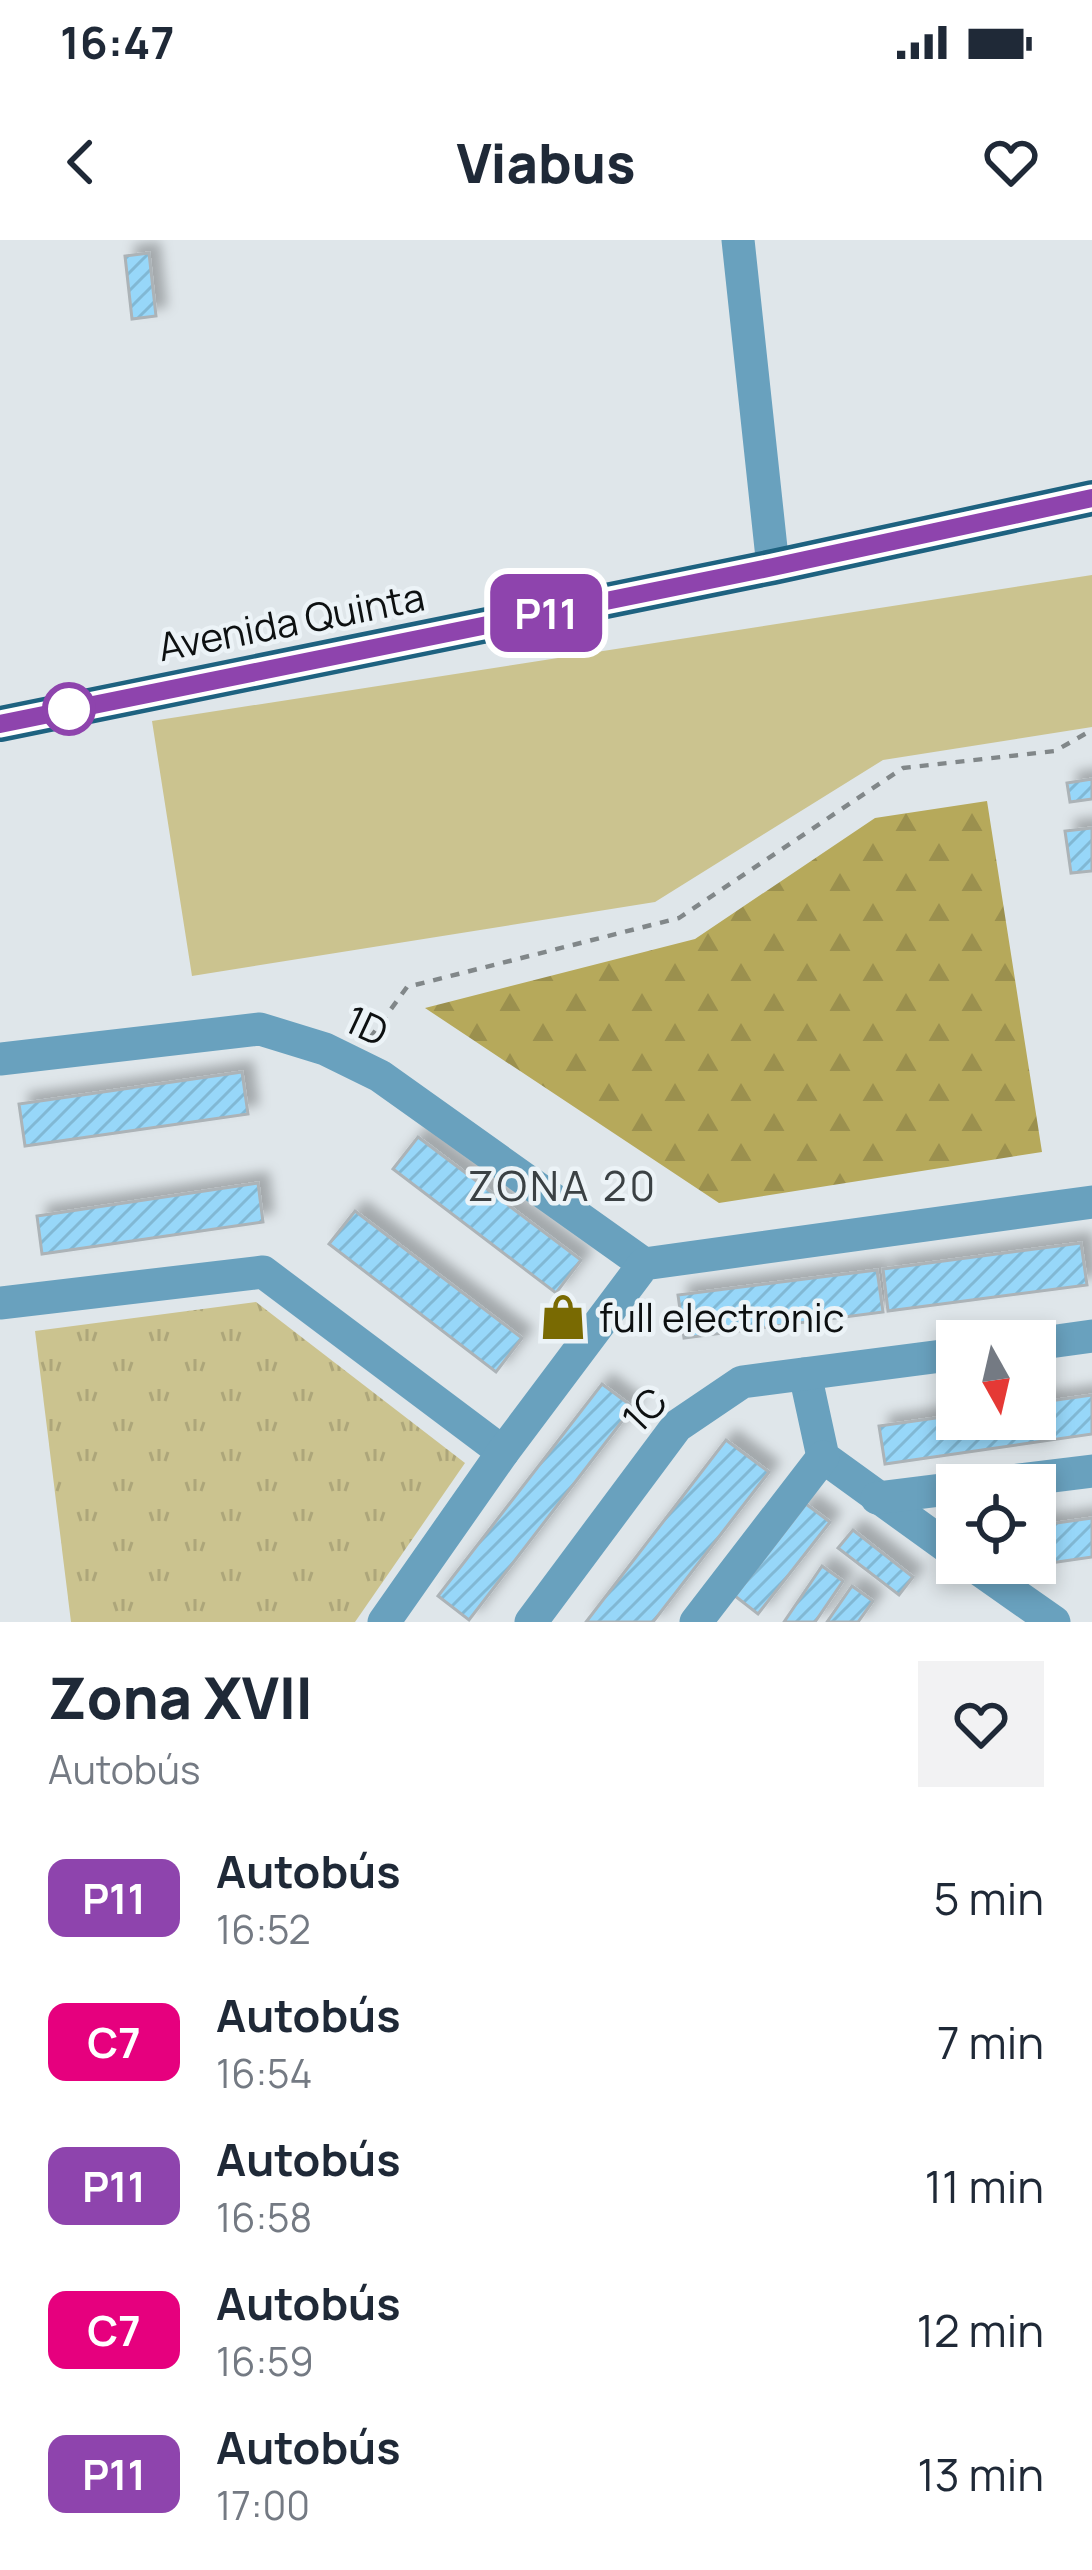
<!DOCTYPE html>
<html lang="es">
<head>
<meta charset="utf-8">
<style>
  :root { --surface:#fff; --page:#f2f2f3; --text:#1f2937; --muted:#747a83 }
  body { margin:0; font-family:Manrope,sans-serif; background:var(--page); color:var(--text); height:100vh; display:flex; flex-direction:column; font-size:45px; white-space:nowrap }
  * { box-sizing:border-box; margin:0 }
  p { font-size:39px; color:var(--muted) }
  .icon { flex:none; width:66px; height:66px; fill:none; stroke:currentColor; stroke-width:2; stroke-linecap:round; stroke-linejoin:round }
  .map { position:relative; height:1382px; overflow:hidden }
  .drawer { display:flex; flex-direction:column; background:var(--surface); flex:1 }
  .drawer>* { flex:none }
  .badge { padding:0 24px; border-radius:18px; font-size:42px; line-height:78px }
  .needle { width:78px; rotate:172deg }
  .fabs { position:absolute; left:936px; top:1080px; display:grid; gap:24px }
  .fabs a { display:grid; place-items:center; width:120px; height:120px; border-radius:0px; background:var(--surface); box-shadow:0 6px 18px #0003; font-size:60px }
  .map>.badge { position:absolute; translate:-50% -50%; box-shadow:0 0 0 6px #fff }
  .round { display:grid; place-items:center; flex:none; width:126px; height:126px; border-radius:0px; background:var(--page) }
  .summary { display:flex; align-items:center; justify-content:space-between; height:204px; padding:0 48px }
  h1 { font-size:57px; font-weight:800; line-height:90px }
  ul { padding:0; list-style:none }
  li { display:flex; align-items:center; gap:36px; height:144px; padding:0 48px }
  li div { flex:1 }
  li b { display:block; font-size:45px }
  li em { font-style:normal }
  li .badge { min-width:132px; font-weight:700; text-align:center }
  .status { display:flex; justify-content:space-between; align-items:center; height:84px; padding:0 60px; background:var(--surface); direction:ltr }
  .status svg { height:33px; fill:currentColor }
  header { display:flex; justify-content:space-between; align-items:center; height:156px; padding:0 48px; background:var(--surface); font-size:54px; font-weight:800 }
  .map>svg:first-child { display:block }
  .grass { fill:url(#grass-tufts) }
  .forest { fill:url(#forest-firs) }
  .garden { fill:#cbc38f }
  .building { fill:url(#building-hatch); stroke:#acb3b7; stroke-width:3; filter:url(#shadow) }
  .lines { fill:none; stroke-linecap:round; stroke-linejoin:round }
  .path { stroke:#818789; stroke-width:4.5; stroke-dasharray:9 9; stroke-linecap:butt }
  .minor { stroke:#69a1be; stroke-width:33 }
  .major { stroke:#1e6280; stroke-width:36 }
  .line-casing { stroke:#fff; stroke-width:27 }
  .line { stroke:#8e44ad; stroke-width:18 }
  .stop-dot { fill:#fff; stroke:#8e44ad; stroke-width:6 }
  .labels { text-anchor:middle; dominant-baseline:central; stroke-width:9; stroke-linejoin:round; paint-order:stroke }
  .street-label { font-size:39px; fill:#0d1011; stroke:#ecf3f7 }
  .poi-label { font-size:39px; fill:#0d1011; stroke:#ecf3f7; text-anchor:start }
  .neighbourhood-label { font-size:42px; letter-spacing:3px; fill:#3b4144; stroke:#ecf3f7 }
</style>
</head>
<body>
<div class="status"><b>16:47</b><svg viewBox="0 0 49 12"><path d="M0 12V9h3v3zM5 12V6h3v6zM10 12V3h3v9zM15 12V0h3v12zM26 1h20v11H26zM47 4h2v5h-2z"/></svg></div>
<header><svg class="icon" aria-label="back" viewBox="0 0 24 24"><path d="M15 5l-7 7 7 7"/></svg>Viabus<svg class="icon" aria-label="heart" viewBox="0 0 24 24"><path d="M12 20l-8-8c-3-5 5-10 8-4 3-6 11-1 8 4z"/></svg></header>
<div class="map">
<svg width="1092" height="1382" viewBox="0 0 1092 1382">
  <defs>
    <pattern id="grass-tufts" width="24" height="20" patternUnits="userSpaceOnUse" patternTransform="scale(3)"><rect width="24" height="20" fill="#cbc38f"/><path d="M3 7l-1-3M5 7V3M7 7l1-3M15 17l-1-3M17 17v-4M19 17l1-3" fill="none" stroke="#ada67a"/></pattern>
    <pattern id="forest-firs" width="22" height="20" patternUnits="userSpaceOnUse" patternTransform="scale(3)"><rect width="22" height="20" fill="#b6a95b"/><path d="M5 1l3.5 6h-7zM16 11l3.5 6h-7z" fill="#9b904e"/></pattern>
    <pattern id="building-hatch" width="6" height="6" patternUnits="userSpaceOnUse" patternTransform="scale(3)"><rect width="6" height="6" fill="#97d7f9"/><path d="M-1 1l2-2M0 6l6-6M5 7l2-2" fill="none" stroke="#81b8d4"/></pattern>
    <filter id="shadow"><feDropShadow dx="10" dy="-10" stdDeviation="6" flood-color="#0004"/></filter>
  </defs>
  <rect width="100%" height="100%" fill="#dfe6ea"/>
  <polygon class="grass" points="256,1062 465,1223 355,1382 71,1382 35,1091"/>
  <polygon class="forest" points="987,561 1042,912 719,963 425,768 695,699 875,578"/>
  <polygon class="garden" points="1092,335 1092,487 883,520 655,662 192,736 152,481"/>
  <g class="building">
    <polygon points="149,13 156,76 132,79 125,16"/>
    <polygon points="1092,539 1092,559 1070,562 1067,543"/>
    <polygon points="1092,588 1092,631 1071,633 1065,591"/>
    <polygon points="242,832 248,874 25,906 19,864"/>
    <polygon points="418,897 581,1020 556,1053 393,929"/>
    <polygon points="258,943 263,982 42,1014 37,976"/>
    <polygon points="355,971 522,1098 496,1132 329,1004"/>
    <polygon points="1081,1003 1087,1045 888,1071 883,1029"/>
    <polygon points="877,1030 883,1072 684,1098 678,1055"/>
    <polygon points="602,1144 633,1167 469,1380 438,1356"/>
    <polygon points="1092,1155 1092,1194 885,1224 879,1186 957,1175 957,1179 1035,1179 1035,1163"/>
    <polygon points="726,1200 769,1232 653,1382 586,1382"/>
    <polygon points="806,1264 830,1282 758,1374 735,1356"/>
    <polygon points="1092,1278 1092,1317 1002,1330 1001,1323 1035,1323 1035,1286"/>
    <polygon points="853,1290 913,1337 899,1355 838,1308"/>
    <polygon points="822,1326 843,1341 815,1382 784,1382"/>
    <polygon points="852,1346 873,1361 858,1382 827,1382"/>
  </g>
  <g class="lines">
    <polyline class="path" points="370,798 407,747 679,678 903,528 1055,511 1092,490"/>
    <g class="minor">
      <polyline points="738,0 773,327"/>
      <polyline points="0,819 260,789 325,809 380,836 644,1024"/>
      <polyline points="0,1063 263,1032 503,1212"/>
      <polyline points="1035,1104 1092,1096"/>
      <polyline points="805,1134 823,1217 957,1314"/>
      <polyline points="980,1245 1092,1231"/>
      <polyline points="877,1258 957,1248"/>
      <polyline points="970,1323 1054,1382"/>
      <polyline points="384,1382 503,1212 644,1024 1092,962"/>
      <polyline points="531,1382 677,1186 742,1142 957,1114"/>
      <polyline points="696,1382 823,1217"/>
    </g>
    <polyline class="major" points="0,484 773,327 1092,258"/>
  </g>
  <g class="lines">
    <defs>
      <polyline id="line" points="0,484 773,327 1092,258"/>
    </defs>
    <use href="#line" class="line-casing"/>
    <use href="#line" class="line"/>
  </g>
  <defs>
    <symbol id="shop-bare" viewBox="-9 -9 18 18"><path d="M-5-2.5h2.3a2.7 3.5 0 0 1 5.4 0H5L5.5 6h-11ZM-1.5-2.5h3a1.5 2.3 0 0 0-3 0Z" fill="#796a02" stroke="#ecf3f7" stroke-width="2.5" paint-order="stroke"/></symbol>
  </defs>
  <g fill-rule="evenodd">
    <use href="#shop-bare" x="530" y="1044" width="66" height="66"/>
  </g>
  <circle class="stop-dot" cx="69" cy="469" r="24"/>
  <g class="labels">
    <g class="street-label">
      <text transform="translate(291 381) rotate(-11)">Avenida Quinta</text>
      <text transform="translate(367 785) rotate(25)">1D</text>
      <text transform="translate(644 1169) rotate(-46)">1C</text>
    </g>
    <g class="poi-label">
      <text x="599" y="1077">full electronic</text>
    </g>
    <g class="neighbourhood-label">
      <text x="563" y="945">ZONA 20</text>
    </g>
  </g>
</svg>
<div class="fabs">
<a><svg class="needle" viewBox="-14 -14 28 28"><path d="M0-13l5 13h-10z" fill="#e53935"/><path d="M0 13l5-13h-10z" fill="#747a83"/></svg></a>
<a><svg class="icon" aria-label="locate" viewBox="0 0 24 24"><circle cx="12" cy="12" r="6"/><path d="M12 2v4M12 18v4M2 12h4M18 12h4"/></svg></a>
</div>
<b class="badge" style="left:546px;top:373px;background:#8e44ad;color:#fff">P11</b>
</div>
<section class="drawer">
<div class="summary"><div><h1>Zona XVII</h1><p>Autobús</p></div><a class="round"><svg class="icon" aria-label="heart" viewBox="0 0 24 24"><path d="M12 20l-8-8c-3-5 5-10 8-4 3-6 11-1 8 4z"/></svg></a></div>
<ul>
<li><span class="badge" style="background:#8e44ad;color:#fff">P11</span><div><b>Autobús</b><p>16:52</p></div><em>5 min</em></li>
<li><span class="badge" style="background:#e6007e;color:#fff">C7</span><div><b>Autobús</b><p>16:54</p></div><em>7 min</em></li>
<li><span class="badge" style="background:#8e44ad;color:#fff">P11</span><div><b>Autobús</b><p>16:58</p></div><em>11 min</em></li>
<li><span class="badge" style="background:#e6007e;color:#fff">C7</span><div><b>Autobús</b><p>16:59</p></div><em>12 min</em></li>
<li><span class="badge" style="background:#8e44ad;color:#fff">P11</span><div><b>Autobús</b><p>17:00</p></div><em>13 min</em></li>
</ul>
</section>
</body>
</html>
